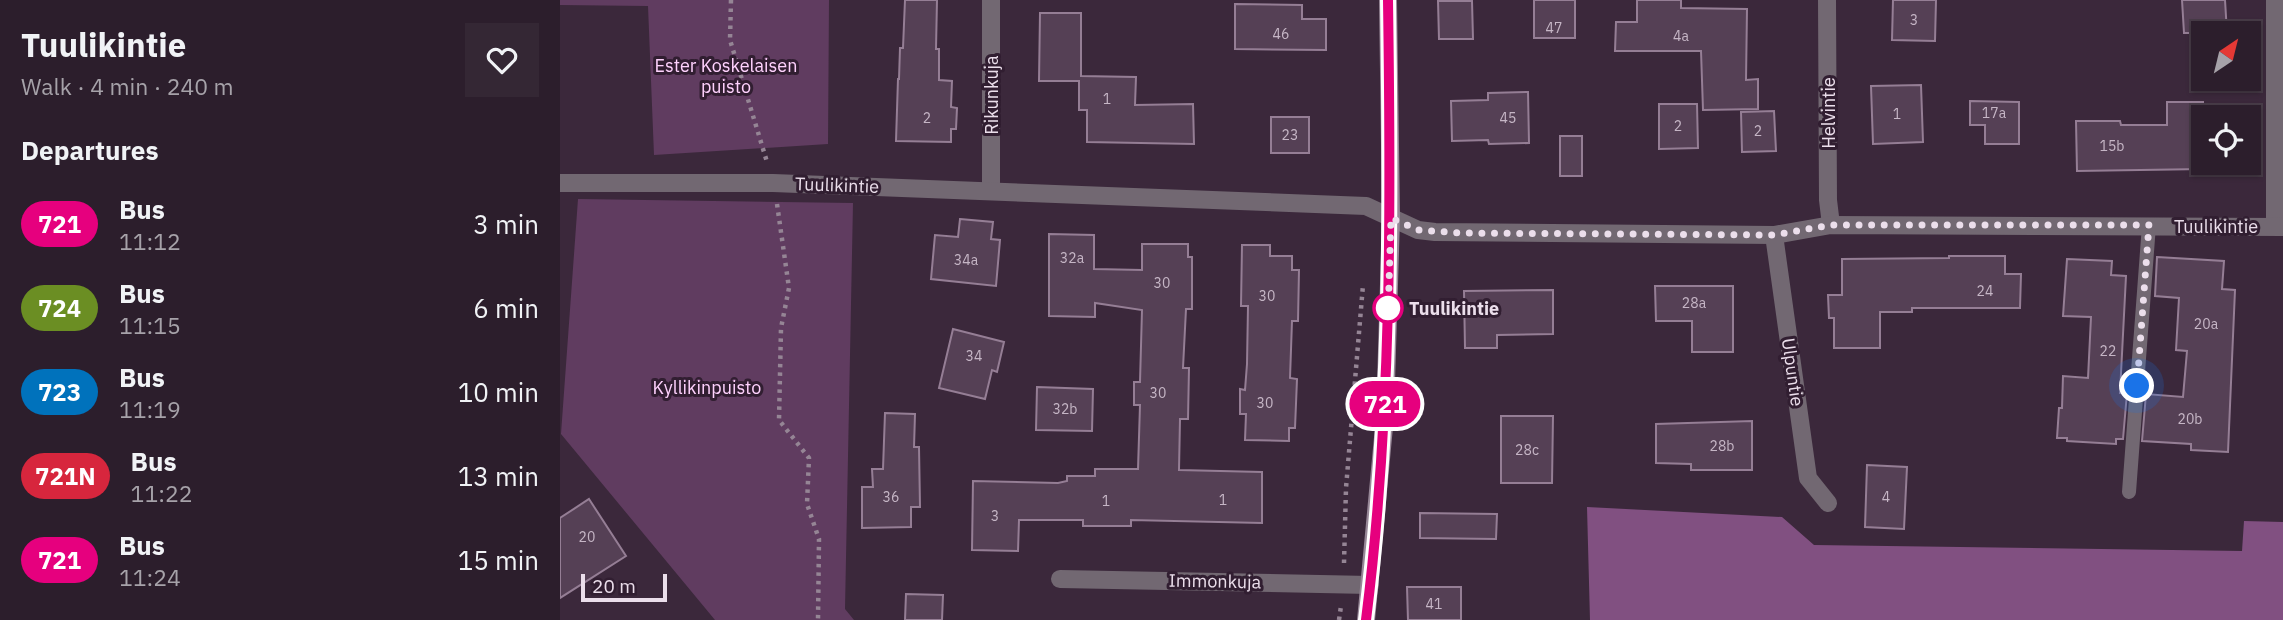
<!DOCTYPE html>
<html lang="en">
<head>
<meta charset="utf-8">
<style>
  :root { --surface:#2c1e2c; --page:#342734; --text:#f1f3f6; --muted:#a6a2a9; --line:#483c48 }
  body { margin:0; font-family:"IBM Plex Sans",sans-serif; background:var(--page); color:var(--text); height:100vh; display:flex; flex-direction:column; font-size:26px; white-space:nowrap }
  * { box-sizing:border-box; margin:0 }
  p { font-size:23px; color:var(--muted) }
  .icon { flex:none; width:38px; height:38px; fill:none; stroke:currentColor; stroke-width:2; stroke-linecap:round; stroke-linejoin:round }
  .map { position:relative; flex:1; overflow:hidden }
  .drawer { display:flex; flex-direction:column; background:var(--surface); width:560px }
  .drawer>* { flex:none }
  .badge { padding:0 14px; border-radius:23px; font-size:24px; line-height:46px }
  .needle { width:46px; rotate:35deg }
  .buttons { position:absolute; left:1631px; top:21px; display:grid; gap:14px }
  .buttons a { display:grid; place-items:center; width:70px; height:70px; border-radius:0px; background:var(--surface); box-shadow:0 2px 5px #0004,0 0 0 2px var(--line); font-size:35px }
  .scale { position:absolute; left:21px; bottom:18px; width:86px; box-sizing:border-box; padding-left:7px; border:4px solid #ebdeeb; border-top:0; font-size:19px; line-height:24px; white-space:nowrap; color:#ebdeeb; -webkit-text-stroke:5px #311e31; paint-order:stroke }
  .you { position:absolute; width:35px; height:35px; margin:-18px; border:5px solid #fff; border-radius:50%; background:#1a73e8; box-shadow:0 0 0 10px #1a73e833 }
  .map>.badge { position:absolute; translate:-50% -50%; box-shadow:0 0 0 4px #fff }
  h2 { padding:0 21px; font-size:26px; line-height:63px }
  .round { display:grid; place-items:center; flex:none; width:74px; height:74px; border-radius:0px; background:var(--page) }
  .headline { display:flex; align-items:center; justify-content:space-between; height:119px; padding:0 21px }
  h1 { font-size:33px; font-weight:800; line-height:52px }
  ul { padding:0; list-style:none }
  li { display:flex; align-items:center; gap:21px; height:84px; padding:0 21px }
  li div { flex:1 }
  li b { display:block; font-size:26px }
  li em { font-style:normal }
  li .badge { min-width:77px; font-weight:700; text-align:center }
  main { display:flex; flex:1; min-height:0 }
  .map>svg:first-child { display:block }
  .green { fill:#603c60 }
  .forest { fill:#815081 }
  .building { fill:#554055; stroke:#957e95; stroke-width:2 }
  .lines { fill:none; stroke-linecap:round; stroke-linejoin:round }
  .path { stroke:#958595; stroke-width:4.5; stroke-dasharray:3.5 5; stroke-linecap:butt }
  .lane { stroke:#726872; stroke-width:14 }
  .street { stroke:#726872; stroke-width:18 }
  .secondary { stroke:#978797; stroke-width:18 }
  .line-casing { stroke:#fff; stroke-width:16 }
  .line { stroke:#e6007e; stroke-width:10 }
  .walk { stroke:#ebdeeb; stroke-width:7; stroke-dasharray:0 12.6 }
  .stop-dot { fill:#fff; stroke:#e6007e; stroke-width:3.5 }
  .labels { text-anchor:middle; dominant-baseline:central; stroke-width:6; stroke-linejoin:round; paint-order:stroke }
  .number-label { font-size:14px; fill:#c6b6c6 }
  .park-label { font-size:18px; fill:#ffd2fe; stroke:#311e31 }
  .street-label { font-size:18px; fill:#ebdeeb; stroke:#311e31 }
  .stop-label { font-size:18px; font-weight:bold; fill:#ebdeeb; stroke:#311e31; text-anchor:start }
</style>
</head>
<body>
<main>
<section class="drawer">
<div class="headline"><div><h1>Tuulikintie</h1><p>Walk · 4 min · 240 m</p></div><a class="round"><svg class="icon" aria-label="heart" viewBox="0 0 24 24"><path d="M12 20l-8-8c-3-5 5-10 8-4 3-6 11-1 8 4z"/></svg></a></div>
<h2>Departures</h2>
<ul>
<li><span class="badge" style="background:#e6007e;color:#fff">721</span><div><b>Bus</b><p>11:12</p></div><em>3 min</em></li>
<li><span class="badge" style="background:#6b8e23;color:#fff">724</span><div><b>Bus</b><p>11:15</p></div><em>6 min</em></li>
<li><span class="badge" style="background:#0072bc;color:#fff">723</span><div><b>Bus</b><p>11:19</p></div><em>10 min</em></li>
<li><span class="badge" style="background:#d7263d;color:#fff">721N</span><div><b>Bus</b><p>11:22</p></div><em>13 min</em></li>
<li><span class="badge" style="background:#e6007e;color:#fff">721</span><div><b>Bus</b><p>11:24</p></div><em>15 min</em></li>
</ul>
</section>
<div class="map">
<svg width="1723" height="620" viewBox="0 0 1723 620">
  <rect width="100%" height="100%" fill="#3b283b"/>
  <g class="green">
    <polygon points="0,0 269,0 268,144 94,155 88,6 0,5"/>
    <polygon points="18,199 293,203 285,609 294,620 155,620 1,434"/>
  </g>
  <polygon class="forest" points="1027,507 1222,517 1254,545 1682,551 1684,521 1723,522 1723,620 1030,620"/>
  <g class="building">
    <polygon points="345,0 377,0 376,49 379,49 379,80 392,81 391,107 397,108 396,129 391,129 391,142 336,141 338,79 339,79 340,48 343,48"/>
    <rect x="974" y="0" width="41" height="38"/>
    <polygon points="1077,0 1121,0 1121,8 1187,9 1186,80 1198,79 1198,109 1143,110 1141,51 1055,51 1056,22 1077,22"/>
    <polygon points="1333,0 1376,0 1375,41 1332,40"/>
    <polygon points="1622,0 1665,0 1667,33 1624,33"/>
    <polygon points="878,1 912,1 913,39 879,39"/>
    <polygon points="675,4 742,5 742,19 766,19 766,50 675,49"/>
    <polygon points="480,13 521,13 521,76 576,77 575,105 633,104 634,144 527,142 527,110 519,110 519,81 479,81"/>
    <polygon points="1361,85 1363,142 1313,144 1311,86"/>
    <polygon points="968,92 969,143 929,144 928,140 892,141 891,101 928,100 928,93"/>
    <polygon points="1410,101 1459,102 1459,144 1425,144 1425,125 1410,125"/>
    <polygon points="1607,102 1643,102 1643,169 1517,171 1516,121 1560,121 1561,125 1607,125"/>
    <polygon points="1099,104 1137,104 1138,148 1099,149"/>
    <polygon points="1214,111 1216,151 1182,152 1181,112"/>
    <rect x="711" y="117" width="38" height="36"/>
    <rect x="1000" y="136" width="22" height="40"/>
    <polygon points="400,219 433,222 431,239 440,240 436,286 371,279 375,235 398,237"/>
    <polygon points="489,234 534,235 534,269 582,270 582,244 628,244 628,257 632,257 632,309 626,309 623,368 629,368 628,419 620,419 619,470 702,472 702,523 571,520 571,526 523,526 523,520 459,520 458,551 412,550 413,481 498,483 507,481 507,476 535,476 535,469 578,469 580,405 574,405 574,382 580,382 582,310 535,303 535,317 489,316"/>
    <polygon points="682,245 710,245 710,256 732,256 732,270 739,270 738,321 732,321 730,378 737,379 735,428 729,428 729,441 685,440 686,414 680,414 680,389 685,390 687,364 688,306 681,306"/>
    <polygon points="1389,256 1445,256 1445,274 1461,274 1460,308 1352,308 1352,312 1320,312 1320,348 1274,348 1274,318 1269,318 1268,295 1282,295 1282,259 1389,258"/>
    <polygon points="1597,257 1664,261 1662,289 1675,290 1668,452 1631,450 1631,444 1582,441 1586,394 1623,397 1627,351 1616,350 1619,298 1595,296"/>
    <polygon points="1507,259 1552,261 1551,275 1566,276 1560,393 1567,393 1563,439 1556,439 1556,444 1507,441 1507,438 1497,438 1499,408 1502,408 1503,376 1528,378 1531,317 1503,316"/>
    <polygon points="1095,286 1173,286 1173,352 1132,352 1132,321 1096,321"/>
    <polygon points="993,290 993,334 937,335 937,348 905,348 904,291"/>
    <polygon points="393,329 444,342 437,372 432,370 425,399 379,388"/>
    <polygon points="477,387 533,389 532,431 476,430"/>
    <polygon points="325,413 355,414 354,447 359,447 360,507 351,507 351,527 302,528 302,487 313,487 312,469 323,469"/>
    <polygon points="941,416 993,416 992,483 941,483"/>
    <polygon points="1192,421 1192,470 1131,470 1131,464 1096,463 1096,424"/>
    <polygon points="1307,465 1347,467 1344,529 1305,527"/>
    <polygon points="29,499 66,556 0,598 0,518"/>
    <polygon points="860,513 937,514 936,539 860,538"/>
    <polygon points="847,587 901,587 901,620 848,620"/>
    <polygon points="346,594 383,595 382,620 345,620"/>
  </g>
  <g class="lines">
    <g class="path">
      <polyline points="171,0 170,40 207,162"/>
      <polyline points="217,204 229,288 221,328 219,420 249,458 247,504 259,539 258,620"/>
      <polyline points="784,563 786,488 803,285"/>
      <polyline points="779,620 781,606"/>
    </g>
    <polyline class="lane" points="1569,492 1589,225"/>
    <g class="street">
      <polyline points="431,0 431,190"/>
      <polyline points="1267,0 1268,200 1271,225"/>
      <polyline points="1715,0 1715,226"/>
      <polyline points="0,183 213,183 806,206 858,230 875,232 1214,235 1271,225 1723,227"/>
      <polyline points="1214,235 1248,478 1268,503"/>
      <polyline points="500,579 810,585"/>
    </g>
    <polyline class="secondary" points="806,620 825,416 831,218 828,0"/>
  </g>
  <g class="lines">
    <defs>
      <path id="line" d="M806 620C832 414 831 207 828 0"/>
    </defs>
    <use href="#line" class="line-casing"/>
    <use href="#line" class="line"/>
    <polyline class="walk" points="828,308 828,317 831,218 858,230 901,233 1214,235 1271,225 1589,225 1577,386"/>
  </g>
  <circle class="stop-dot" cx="828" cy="308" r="14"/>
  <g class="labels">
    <g class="number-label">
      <text x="1354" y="20">3</text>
      <text x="994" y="28">47</text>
      <text x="721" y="34">46</text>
      <text x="1121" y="36">4a</text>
      <text x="547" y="99">1</text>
      <text x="1434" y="113">17a</text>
      <text x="1337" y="114">1</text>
      <text x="367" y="118">2</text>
      <text x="948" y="118">45</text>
      <text x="1118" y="126">2</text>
      <text x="1198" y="131">2</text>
      <text x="730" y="135">23</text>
      <text x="1552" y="146">15b</text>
      <text x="512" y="258">32a</text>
      <text x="406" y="260">34a</text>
      <text x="602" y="283">30</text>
      <text x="1425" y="291">24</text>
      <text x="707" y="296">30</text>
      <text x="1134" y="303">28a</text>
      <text x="1646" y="324">20a</text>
      <text x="1548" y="351">22</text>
      <text x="414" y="356">34</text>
      <text x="598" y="393">30</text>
      <text x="705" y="403">30</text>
      <text x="505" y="409">32b</text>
      <text x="1630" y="419">20b</text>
      <text x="1162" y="446">28b</text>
      <text x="967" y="450">28c</text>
      <text x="331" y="497">36</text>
      <text x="1326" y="497">4</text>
      <text x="663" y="500">1</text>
      <text x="546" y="501">1</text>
      <text x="435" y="516">3</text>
      <text x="27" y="537">20</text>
      <text x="874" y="604">41</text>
    </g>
    <g class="park-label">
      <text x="166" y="65">Ester Koskelaisen<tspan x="166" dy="21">puisto</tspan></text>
      <text x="147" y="387">Kyllikinpuisto</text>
    </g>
    <g class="street-label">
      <text transform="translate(431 95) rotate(-90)">Rikunkuja</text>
      <text transform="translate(1268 113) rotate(-90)">Helvintie</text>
      <text transform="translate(277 185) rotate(2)">Tuulikintie</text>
      <text x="1656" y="226">Tuulikintie</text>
      <text transform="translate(1233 372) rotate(82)">Ulpuntie</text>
      <text transform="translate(655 581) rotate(1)">Immonkuja</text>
    </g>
    <g class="stop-label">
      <text x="849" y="308">Tuulikintie</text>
    </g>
  </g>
</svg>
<div class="buttons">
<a><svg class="needle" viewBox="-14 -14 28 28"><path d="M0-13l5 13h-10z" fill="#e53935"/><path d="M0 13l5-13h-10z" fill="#a6a2a9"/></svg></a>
<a><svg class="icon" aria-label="locate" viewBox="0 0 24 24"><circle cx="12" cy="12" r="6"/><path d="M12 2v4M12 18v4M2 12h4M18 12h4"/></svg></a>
</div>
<div class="scale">20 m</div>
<div class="you" style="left:1577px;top:386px"></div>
<b class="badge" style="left:825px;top:404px;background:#e6007e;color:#fff">721</b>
</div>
</main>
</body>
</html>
